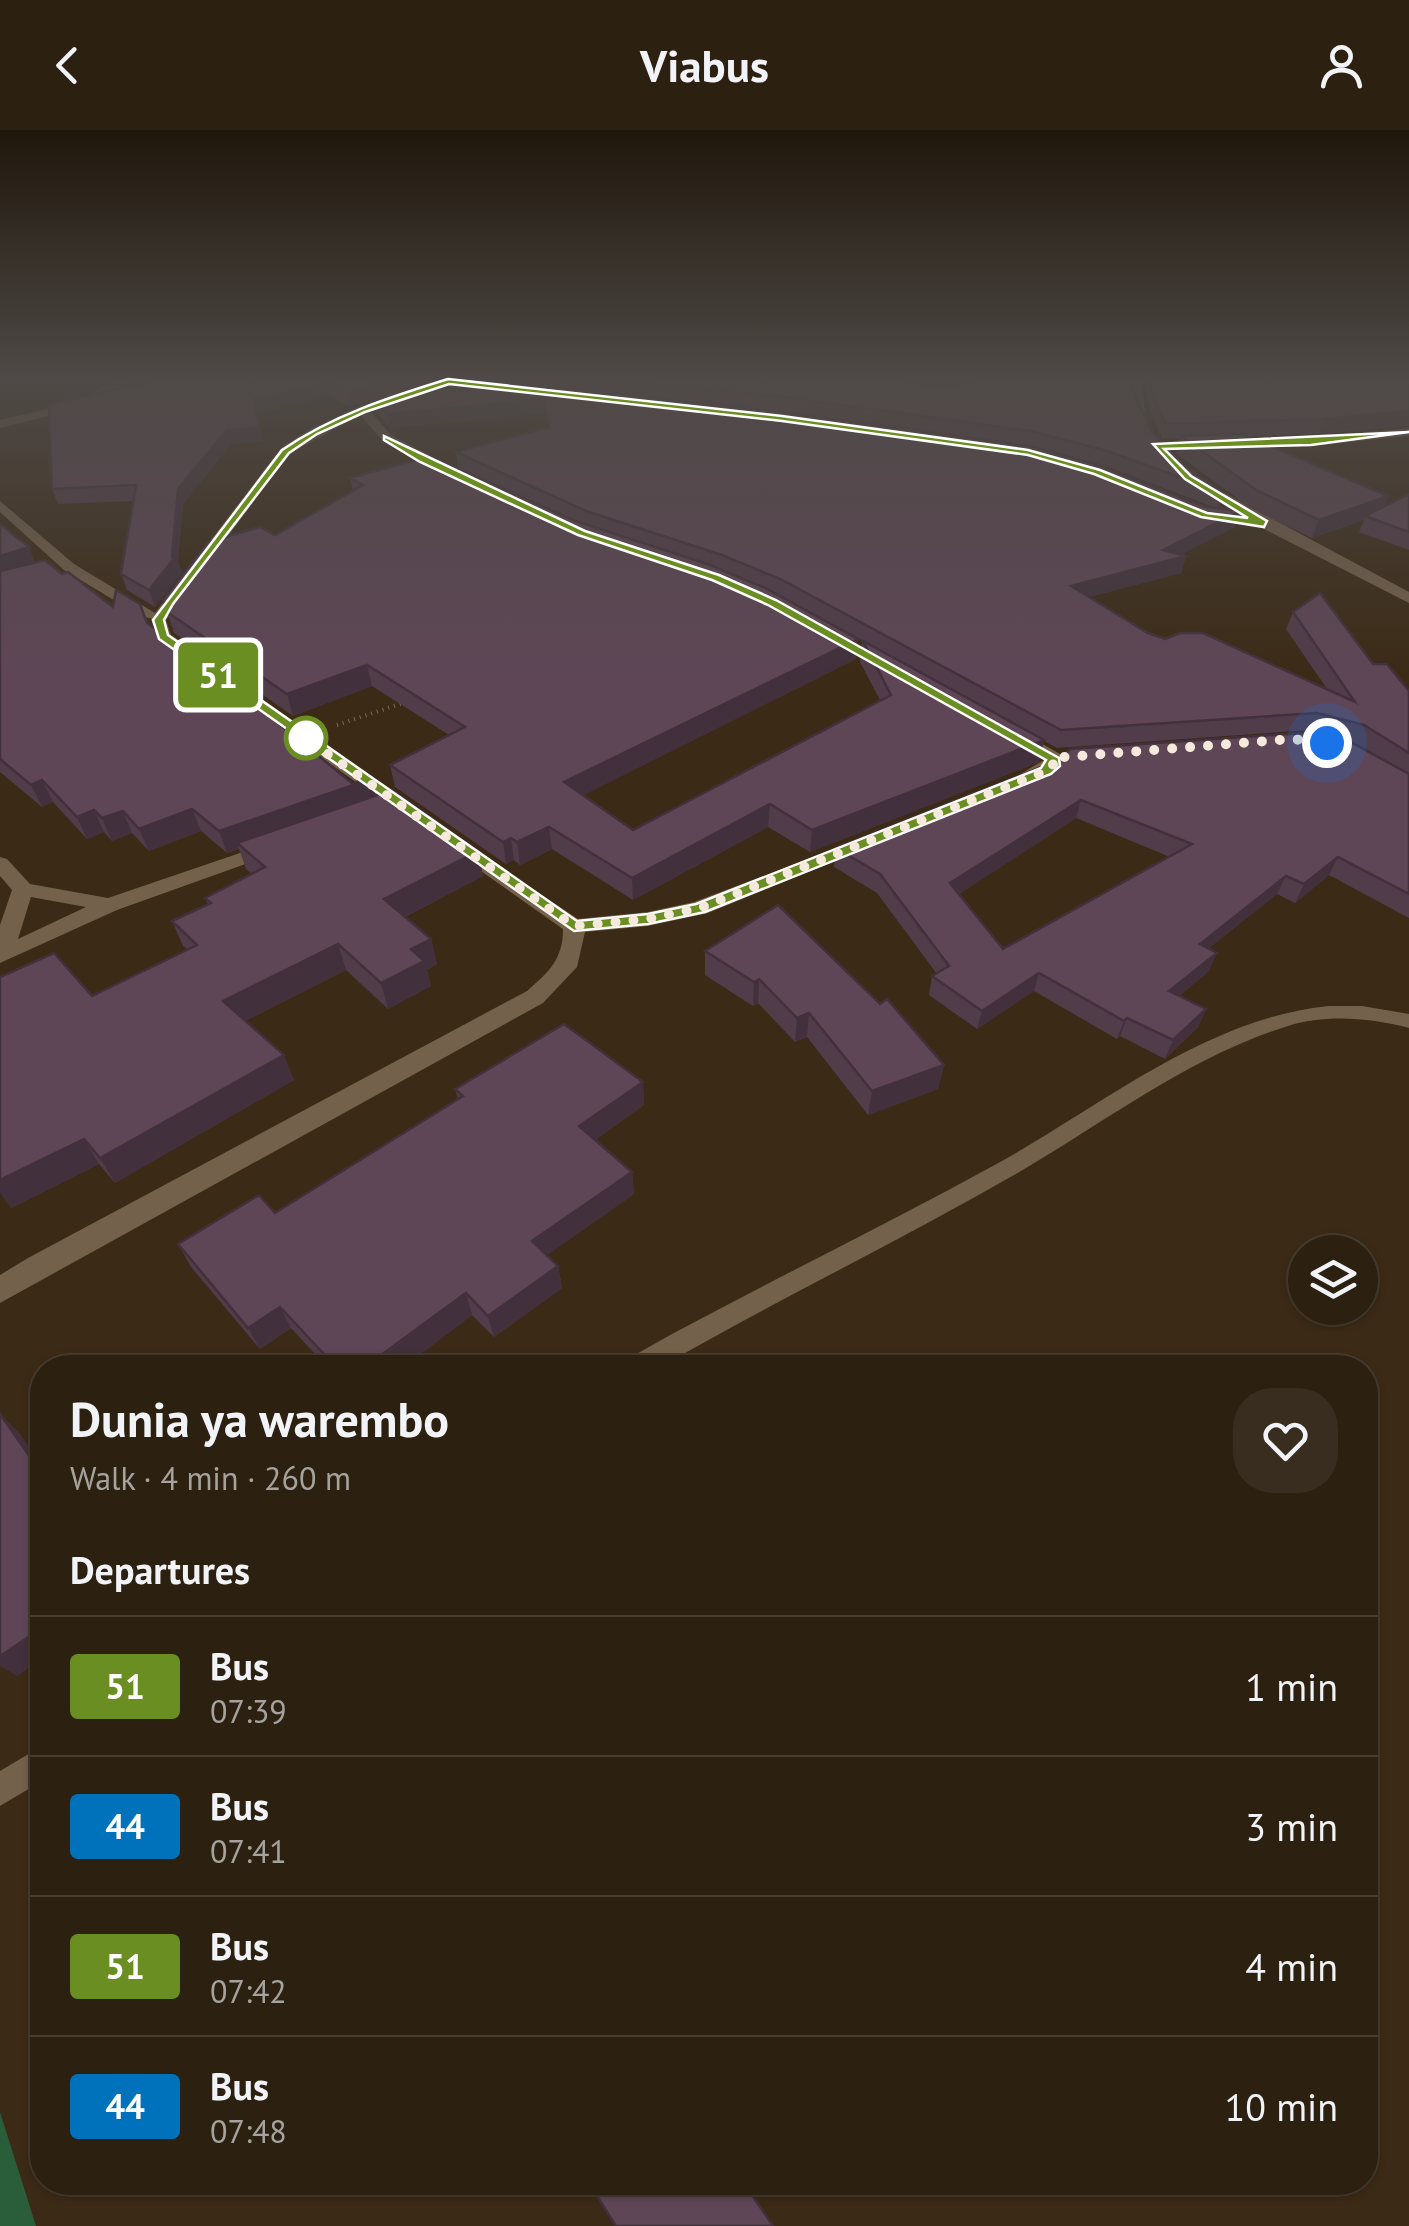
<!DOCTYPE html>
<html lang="en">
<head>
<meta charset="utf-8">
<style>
  :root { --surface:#2c2010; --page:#382d1e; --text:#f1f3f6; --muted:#a6a39f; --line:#483e30 }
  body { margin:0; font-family:"PT Sans",sans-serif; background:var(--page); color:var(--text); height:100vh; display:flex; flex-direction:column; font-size:38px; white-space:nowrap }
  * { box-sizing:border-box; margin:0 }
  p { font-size:32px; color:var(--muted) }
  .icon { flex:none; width:55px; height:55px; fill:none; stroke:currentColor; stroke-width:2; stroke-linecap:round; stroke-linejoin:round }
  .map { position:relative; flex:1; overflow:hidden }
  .side { position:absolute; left:30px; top:1225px; width:1348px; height:840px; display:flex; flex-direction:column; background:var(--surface); border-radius:40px; box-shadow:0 2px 8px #0004,0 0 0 2px var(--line) }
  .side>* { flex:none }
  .badge { padding:0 20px; border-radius:8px; font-size:35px; line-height:65px }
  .fabs { position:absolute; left:1288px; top:1105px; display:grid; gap:20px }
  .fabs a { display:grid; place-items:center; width:90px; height:90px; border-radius:50%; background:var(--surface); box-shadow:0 2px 8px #0004,0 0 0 2px var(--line); font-size:50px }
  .you { position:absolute; width:50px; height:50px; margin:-25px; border:8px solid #fff; border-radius:50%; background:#1a73e8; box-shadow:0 0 0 15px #1a73e833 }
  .map>.badge { position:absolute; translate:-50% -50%; box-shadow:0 0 0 5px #fff }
  h2 { padding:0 40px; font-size:38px; line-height:90px }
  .round { display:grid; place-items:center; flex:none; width:105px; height:105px; border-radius:40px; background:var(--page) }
  .head { display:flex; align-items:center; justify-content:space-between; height:170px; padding:0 40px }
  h1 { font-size:48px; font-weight:700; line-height:75px }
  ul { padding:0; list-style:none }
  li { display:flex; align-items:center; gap:30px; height:140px; padding:0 40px; border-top:2px solid var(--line) }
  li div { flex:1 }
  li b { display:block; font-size:38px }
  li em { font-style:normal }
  li .badge { min-width:110px; font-weight:700; text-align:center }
  header { display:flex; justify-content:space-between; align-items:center; height:130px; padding:0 40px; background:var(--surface); font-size:45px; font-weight:700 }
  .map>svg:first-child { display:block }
  .green { fill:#2a5d3a }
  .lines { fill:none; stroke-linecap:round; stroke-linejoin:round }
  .path { stroke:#796b59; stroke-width:4; stroke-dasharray:1 5; stroke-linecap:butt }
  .service { fill:#74614b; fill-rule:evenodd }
  .minor { fill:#74614b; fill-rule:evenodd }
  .wall { fill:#513c4a; fill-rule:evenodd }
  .shaded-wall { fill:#42313c }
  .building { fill:#5e4656; stroke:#42313c; stroke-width:2.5; fill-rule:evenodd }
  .line { fill:#6b8e23; stroke:#fff; stroke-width:2.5 }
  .walk { stroke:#f4e9dc; stroke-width:10; stroke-dasharray:0 18 }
  .stop-dot { fill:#fff; stroke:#6b8e23; stroke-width:5 }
</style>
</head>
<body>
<header><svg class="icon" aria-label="back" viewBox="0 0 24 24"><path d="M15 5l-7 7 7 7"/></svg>Viabus<svg class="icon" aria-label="person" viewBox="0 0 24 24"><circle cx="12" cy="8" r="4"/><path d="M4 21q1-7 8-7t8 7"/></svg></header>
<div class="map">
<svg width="1409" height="2096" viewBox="0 0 1409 2096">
  <rect width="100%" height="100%" fill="#3b2a16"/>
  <polygon class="green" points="0,1982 36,2096 0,2096"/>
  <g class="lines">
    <polyline class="path" points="337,595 406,572"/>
    <g class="service">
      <path d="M1329 876H1362L1409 884V898C1370 888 1327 884 1288 896 1191 926 1108 990 1021 1041 902 1110 778 1169 659 1238H622L626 1230 672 1204C782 1145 893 1091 1002 1031 1105 973 1208 888 1329 876Z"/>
      <polygon points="42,1616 42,1651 0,1676 0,1641"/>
    </g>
    <g class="minor">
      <polygon points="119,249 134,249 77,279 0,298 0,290 69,274"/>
      <polygon points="442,249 459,249 370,281 391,305 459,341 459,347 449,347 383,311 360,285 289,324 166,490 171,505 194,520 194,528 182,528 157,510 151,488 142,487 64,440 0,382 0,371 74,434 155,483 281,318 310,299 358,277"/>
      <polygon points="1130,249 1142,249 1145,285 1153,306 1145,306 1133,285"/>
      <polygon points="1409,298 1409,306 1311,316 1156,320 1150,316 1156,312 1311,308"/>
      <polygon points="1191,345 1409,462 1409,473 1260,397 1199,388 1197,385 1204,381 1242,386 1186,352 1186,346"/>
      <polygon points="235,553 419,679 419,687 405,687 229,562 226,558"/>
      <polygon points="1009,595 1060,624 1060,640 1031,654 1017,654 1017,646 1044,630 1003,605 1003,597"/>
      <path d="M451 705 578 789 648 782 694 772 862 709 869 707 879 713 708 783 648 796 585 802 577 837 543 873 0 1173V1145L28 1128 527 861C549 842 563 829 563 799L444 715 441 711 444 707Z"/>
      <path d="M275 711 285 717 282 721 117 780 0 833V795L12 760 0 746V727L7 729 30 754 108 768ZM31 767 86 777 18 809Z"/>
    </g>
  </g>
  <g class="wall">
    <polygon points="161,249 430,249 350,277 330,265 257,284 263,311 231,314 183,374 178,431 182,442 155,477 127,460 121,444 133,371 58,374 52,359"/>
    <path d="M433 249H893L947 258 1133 260 1151 301 1182 334 1224 363 1219 378 1235 397 1180 425 1186 426 1181 443 1089 467 1148 503 1165 509 1327 559 1286 499 1293 482 1373 534 1409 561V788L1329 745 1295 773 1277 764 1209 818V841L1179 866 1206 879 1198 897 1165 929 1120 906 1117 909 1034 861 977 899 929 865 932 846 937 844 877 763 834 737 836 718 1316 602 1310 600 1057 618 1044 611 1039 632 810 722 768 697 633 770 552 719 520 735 514 730 506 734 395 657 390 635 449 605 372 556 293 586 174 503 163 470 353 360 350 348 576 391 458 337 456 322 548 297 545 283 390 298 377 283 374 269ZM523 254 783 281 1029 315 1103 335 1216 378ZM858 509 862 511 860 532 880 570 633 700 583 665 856 529ZM1076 688 1170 727 1003 819 959 764Z"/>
    <polygon points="1143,249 1409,249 1409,295 1318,304 1245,306 1388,366 1384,377 1409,364 1409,420 1359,402 1364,390 1312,408 1250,378 1176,323 1180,308 1162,308 1151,282"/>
    <polygon points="0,394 36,432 62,444 113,477 147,493 266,583 353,654 478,721 483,746 405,787 431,809 437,834 427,840 431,856 388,879 346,840 245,891 294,950 115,1053 99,1034 11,1078 92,866 187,819 183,816 172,791 208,775 205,768 252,744 246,739 239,719 227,723 201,701 149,721 132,703 112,711 104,702 87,709 53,672 42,677 0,642"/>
    <polygon points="705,821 944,935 938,959 868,985 807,907 795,912 758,873 753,876 705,845"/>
    <polygon points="643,952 644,975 595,1010 632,1042 634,1064 547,1125 558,1136 562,1158 494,1207 472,1185 402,1238 328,1238 291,1198 260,1219 191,1137 178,1114 275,1083 458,969 455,959"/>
  </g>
  <g class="shaded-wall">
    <polygon points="387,249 430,249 350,277 347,263"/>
    <polygon points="327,252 330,265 257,284 263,311 231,314 183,374 178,431 182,442 155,477 149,460 172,427 178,359 254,269"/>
    <polygon points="544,269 545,283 390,298 387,284"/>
    <polygon points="1409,281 1409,294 1318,304 1323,289"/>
    <polygon points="1388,366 1381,384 1365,386 1364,390 1312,408 1319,390"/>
    <polygon points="1240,381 1235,397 1169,431 1186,426 1181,443 1067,473 1071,456 1163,420"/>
    <polygon points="29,417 37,437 0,448 0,426"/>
    <polygon points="858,509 856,529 566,674 564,652"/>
    <polygon points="367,535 372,556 293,586 287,564"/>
    <polygon points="1044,610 1039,632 810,722 812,700"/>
    <polygon points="371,649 377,671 237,713 239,719 227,723 219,701"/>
    <polygon points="42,650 53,672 42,677 31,655"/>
    <polygon points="1081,670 1076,688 947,772 950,753"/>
    <polygon points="770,674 768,697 633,770 632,748"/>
    <polygon points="192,679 201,701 149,721 139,699"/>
    <polygon points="94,680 104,702 87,709 77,687"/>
    <polygon points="123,681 132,703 112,711 102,688"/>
    <polygon points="549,697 552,719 520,735 517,712"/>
    <polygon points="511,708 514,730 506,734 503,712"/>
    <polygon points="478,721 483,746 390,794 384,769"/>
    <polygon points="1338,727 1329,745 1295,773 1304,754"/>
    <polygon points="1286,746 1277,764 1192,832 1200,814"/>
    <polygon points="431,809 437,834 427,840 431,856 388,879 381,853 411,819"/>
    <polygon points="338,814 346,840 234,896 223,871"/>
    <polygon points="1217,823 1209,841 1162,880 1169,861"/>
    <polygon points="1039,843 1034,861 977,899 982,881"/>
    <polygon points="759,849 758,873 753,876 754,852"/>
    <polygon points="1206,879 1198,897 1165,929 1173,910"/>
    <polygon points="809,883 807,907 795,912 797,888"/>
    <polygon points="1127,888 1120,906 1117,909 1124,891"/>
    <polygon points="284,925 294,950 115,1053 100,1028"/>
    <polygon points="944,935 938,959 868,985 872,961"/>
    <polygon points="643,952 644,975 582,1019 579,996"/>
    <polygon points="84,1009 99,1034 11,1078 0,1063 0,1050"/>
    <polygon points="632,1042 634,1064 536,1133 532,1111"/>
    <polygon points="558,1136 562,1158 494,1207 488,1186"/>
    <polygon points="466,1163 472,1185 402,1238 367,1238"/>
    <polygon points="280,1177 291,1198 260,1219 248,1198"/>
    <polygon points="356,1226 362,1238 341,1238"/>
    <polygon points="0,1284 20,1304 42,1336 42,1344"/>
    <polygon points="42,1498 42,1529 17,1546 0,1536 0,1526"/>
  </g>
  <g class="building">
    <polygon points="161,249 387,249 347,263 327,252 254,269 259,297 227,300 178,359 172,427 176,426 149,460 121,444 136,355 52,359 49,275"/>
    <polygon points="433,249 483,249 782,282 1029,316 1094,334 1203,376 1240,381 1163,420 1186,426 1071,456 1148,503 1165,509 1180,503 1203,503 1355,572 1293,482 1320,463 1373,534 1387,534 1409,561 1409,623 1364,595 1317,583 1061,600 780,449 722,425 586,381 456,322 549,297 544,269 387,284 374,269"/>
    <polygon points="610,249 893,249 947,258 981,249 1131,249 1133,260 1151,301 1182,334 1224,363 1107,321 1031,301 783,267"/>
    <polygon points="1150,249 1409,249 1409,281 1323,289 1166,294 1154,268"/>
    <polygon points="1242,304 1388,366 1319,390 1256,360 1181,306"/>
    <polygon points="430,326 573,390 710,435 765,458 858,509 564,652 633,700 891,565 863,511 1044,610 812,700 770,674 632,748 549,697 517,712 511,708 503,712 390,635 465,597 367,535 287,564 167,482 163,470 208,412 260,397 275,405 363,355 350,348"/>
    <polygon points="1409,364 1409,402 1365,386"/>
    <polygon points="0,394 29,417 0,426"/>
    <polygon points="45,430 62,444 68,442 113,477 116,460 140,474 147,493 263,573 256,575 353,654 368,646 371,649 219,701 192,679 139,699 123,681 102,688 94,680 77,687 42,650 31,655 0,629 0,441"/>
    <path d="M1317 602 1347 610 1409 644V764L1338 727 1304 754 1286 746 1200 814 1217 823 1169 861 1206 879 1173 910 1127 888 1124 891 1039 843 982 881 932 846 949 836 880 744 836 718 1059 630 1070 619ZM1081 670 1192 714 1003 819 950 753Z"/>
    <polygon points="392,660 478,721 384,769 431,809 411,819 424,831 381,853 338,814 223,871 284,925 100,1028 84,1009 0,1050 0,847 54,823 92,866 197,815 172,791 211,773 205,768 265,737 237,713"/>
    <polygon points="778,775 880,874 887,869 944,935 872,961 809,883 797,888 759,849 754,852 705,821"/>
    <polygon points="564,894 643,952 579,996 632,1042 532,1111 558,1136 488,1186 466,1163 366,1236 356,1226 341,1238 337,1238 280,1177 248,1198 178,1114 259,1065 275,1083 463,966 455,959"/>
    <polygon points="0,1284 42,1344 42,1498 0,1526"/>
    <polygon points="588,2052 743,2052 773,2096 616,2096"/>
  </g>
  <linearGradient id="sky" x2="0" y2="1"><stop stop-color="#20170c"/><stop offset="0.46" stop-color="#4f4a47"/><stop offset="1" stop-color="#4f4a47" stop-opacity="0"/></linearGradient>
  <rect width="1409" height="543" fill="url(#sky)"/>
  <path class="line" d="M448 249 782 286 1028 320 1100 340 1207 383 1248 388 1185 349 1153 314 1409 302 1311 315 1164 319 1191 346 1267 391 1264 397 1201 387 1094 344 1028 325 782 291 449 254 365 282 317 304 289 323 173 474 164 490 168 505 577 791 648 784 696 774 1041 638 1046 630 768 475 712 450 578 405 420 332 384 310V306L585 401 719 445 776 470 1059 628 1060 636 1051 644 705 782 648 794 574 801 159 509 153 490 282 320C333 285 390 267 448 249Z"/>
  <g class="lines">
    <polyline class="walk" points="306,608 302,606 574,796 648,789 700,778 1046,641 1053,636 1053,628 1292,609 1327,613"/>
  </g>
  <circle class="stop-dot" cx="306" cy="608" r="20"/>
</svg>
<div class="fabs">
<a><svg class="icon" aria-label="layers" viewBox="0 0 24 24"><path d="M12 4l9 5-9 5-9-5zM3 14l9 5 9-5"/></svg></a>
</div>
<div class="you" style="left:1327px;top:613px"></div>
<b class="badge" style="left:218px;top:545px;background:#6b8e23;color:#fff">51</b>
<section class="side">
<div class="head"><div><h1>Dunia ya warembo</h1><p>Walk · 4 min · 260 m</p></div><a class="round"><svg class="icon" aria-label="heart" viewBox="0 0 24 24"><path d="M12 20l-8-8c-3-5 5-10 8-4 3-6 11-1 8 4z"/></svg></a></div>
<h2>Departures</h2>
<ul>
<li><span class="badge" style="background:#6b8e23;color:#fff">51</span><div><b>Bus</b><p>07:39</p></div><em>1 min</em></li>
<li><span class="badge" style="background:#0072bc;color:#fff">44</span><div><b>Bus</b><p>07:41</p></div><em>3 min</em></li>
<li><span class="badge" style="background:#6b8e23;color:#fff">51</span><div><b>Bus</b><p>07:42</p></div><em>4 min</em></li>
<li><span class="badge" style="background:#0072bc;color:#fff">44</span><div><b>Bus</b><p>07:48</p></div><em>10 min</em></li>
</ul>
</section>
</div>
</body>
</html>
